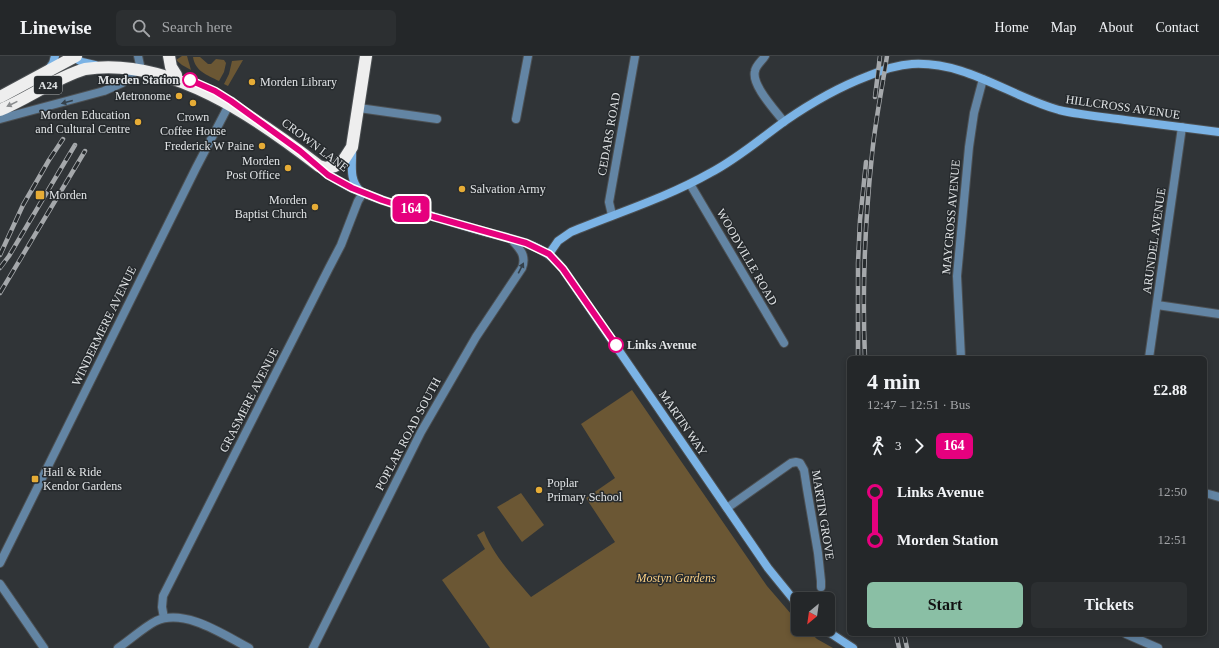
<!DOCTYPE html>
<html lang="en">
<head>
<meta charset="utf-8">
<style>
  :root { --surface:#242729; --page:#2c2f31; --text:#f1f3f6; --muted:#a3a5a8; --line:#414446; --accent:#8abfa5 }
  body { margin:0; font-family:"Times New Roman",serif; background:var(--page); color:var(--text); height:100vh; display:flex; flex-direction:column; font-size:15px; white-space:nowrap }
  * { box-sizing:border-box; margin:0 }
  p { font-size:13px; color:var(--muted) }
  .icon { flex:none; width:22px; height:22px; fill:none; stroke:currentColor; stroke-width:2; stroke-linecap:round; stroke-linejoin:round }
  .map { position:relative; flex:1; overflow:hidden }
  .sheet { position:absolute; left:847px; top:300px; width:360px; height:280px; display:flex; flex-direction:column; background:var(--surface); border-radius:6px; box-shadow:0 2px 6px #0003,0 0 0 1px var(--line) }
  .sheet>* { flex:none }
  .badge { padding:0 8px; border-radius:6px; font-size:14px; line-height:26px }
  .needle { width:26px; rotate:209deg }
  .tools { position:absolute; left:791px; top:536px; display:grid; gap:8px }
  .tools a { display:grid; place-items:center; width:44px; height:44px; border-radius:6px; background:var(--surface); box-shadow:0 2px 6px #0003,0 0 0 1px var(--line); font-size:20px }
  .map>.badge { position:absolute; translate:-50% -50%; box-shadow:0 0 0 2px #fff }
  .legs { display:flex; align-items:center; gap:6px; height:44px; padding:0 20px; font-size:13px }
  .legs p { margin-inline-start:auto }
  .overview { display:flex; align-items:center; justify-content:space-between; height:68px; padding:0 20px }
  h1 { font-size:22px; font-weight:700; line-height:30px }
  .action { display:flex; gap:8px; margin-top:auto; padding:8px 20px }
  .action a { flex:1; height:46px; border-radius:6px; background:var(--accent); color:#111; font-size:16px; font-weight:700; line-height:46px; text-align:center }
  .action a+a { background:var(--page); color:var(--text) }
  ul { padding:0 20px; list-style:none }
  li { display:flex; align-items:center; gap:14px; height:48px; font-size:15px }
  li i { display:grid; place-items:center; width:6px; height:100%; margin:0 5px; background:currentColor }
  li i::after { content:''; width:10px; height:10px; margin:-5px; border:3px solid; border-radius:50%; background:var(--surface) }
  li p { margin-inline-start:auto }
  li:first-child i { background:linear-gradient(#0000 50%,currentColor 0) }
  li:last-child i { background:linear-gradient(currentColor 50%,#0000 0) }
  header { display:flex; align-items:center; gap:24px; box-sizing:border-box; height:56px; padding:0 20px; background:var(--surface); border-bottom:1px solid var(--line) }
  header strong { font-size:19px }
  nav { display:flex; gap:22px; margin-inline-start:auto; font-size:14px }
  .search { width:280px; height:36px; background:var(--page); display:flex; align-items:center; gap:10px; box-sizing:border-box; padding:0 14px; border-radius:6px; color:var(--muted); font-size:15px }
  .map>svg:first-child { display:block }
  .green { fill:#6b5734 }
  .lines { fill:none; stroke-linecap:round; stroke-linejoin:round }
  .street-casing { stroke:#4c5053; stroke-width:10 }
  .secondary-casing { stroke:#4c5053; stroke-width:10 }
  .highway-casing { stroke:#4c5053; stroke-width:14 }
  .street { stroke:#6385a4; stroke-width:8 }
  .secondary { stroke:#7bb3e5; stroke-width:8 }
  .highway { stroke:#eee; stroke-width:12 }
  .rail-casing { stroke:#a5a8ab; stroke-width:4.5 }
  .rail { stroke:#262a2d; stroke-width:3; stroke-dasharray:9; stroke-linecap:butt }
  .oneway { fill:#35414b }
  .oneway2 { fill:#8a8c8e }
  .line-1-casing { stroke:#fff; stroke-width:9 }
  .line-1 { stroke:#e6007e; stroke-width:6 }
  .stop-1-dot { fill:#fff; stroke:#e6007e; stroke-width:2 }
  .poi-dot { fill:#e6ac36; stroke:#262a2d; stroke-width:1.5 }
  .labels { text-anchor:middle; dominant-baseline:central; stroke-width:3; stroke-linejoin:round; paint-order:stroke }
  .shield { fill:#262a2d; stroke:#a9acae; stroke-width:1 }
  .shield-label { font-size:11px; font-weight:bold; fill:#e1e4e6 }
  .stop-label { font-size:12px; font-weight:bold; fill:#e1e4e6; stroke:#262a2d; text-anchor:end }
  .poi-label { font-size:12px; fill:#e1e4e6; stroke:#262a2d; text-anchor:start }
  .street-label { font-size:12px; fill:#e1e4e6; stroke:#262a2d }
  .park-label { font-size:12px; font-style:italic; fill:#facf83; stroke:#262a2d }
</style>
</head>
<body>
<header>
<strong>Linewise</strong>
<div class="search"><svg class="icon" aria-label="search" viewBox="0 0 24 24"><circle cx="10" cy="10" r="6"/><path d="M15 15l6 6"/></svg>Search here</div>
<nav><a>Home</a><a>Map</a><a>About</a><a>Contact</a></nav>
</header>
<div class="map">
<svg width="1219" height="592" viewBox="0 0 1219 592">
  <rect width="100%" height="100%" fill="#303437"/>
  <g class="green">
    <polygon points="182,0 187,0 191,14 182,9 176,4"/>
    <path d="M193 1H200L208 8H211L216 3 224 4 226 7 224 16 219 25C207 19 195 15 193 1Z"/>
    <polygon points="243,4 228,30 224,28 229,18 232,5"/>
    <path d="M632 334 767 530 798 566V573H806L817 583 833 592H490L442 524 485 493 477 479 484 475C493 499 514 521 531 541L615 486 586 442 615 422 581 368Z"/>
    <polygon points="521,437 544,469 522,486 497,451"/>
  </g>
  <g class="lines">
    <defs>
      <g id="street">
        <path d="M765 0C762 5 756 9 755 15 751 29 776 55 784 66"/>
        <polyline points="359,52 437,63"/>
        <polyline points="0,63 104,35 122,27 131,20 140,9 138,0"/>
        <polyline points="516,63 528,0"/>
        <polyline points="690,128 784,287"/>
        <polyline points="612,159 609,146 635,0"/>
        <polyline points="1157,249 1219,258"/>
        <polyline points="961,302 957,220 969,91 974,57 983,23"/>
        <polyline points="1149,302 1182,71"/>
        <polyline points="1205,437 1219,441"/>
        <polyline points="727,452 791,407 796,406 800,407 804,414 807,433 818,497 821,525 821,531"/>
        <polyline points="0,507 196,112 231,45"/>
        <polyline points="0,528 44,592"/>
        <polyline points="164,562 162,551 163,540 329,212 341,189 358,145 363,137"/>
        <polyline points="1126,578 1158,592"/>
        <path d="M118 592C130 584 144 571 156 565 185 552 224 579 249 592"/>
        <path d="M313 592 421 376 476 281 522 212C527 199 519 192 511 183"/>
      </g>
      <g id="secondary">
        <polyline points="71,0 82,6 95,9"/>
        <polyline points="48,14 53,7 55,0"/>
        <path d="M352 91C353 108 348 122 360 135"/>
        <path d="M320 111C345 134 378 143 410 153 435 161 460 169 485 176 515 184 543 187 563 213L768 512 798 549"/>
        <path d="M549 198 558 185 571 176C617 157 666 142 710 117 737 103 760 83 785 65 811 47 839 31 868 20 882 14 897 9 912 8 966 5 1009 40 1059 54 1080 59 1103 61 1125 64 1156 68 1188 72 1219 76"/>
        <polyline points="824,573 853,592"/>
      </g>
      <g id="highway">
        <polyline points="169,0 171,11 176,19"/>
        <polyline points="0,41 76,0"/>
        <path d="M0 54C29 42 55 22 85 13 170 0 257 62 319 110L325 112 335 110 343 105 352 91 366 0"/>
      </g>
    </defs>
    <use href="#street" class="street-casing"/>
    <use href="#secondary" class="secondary-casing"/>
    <use href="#highway" class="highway-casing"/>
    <use href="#street" class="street"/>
    <use href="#secondary" class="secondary"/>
    <use href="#highway" class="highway"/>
    <defs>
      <g id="rail">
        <polyline points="875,41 880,0"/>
        <polyline points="0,199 23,149 49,104 63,83"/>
        <polyline points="0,212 9,200 75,89"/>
        <polyline points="0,237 85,95"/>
        <polyline points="858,302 858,207 860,164 866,106"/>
        <path d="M865 302C862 234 865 166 872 99 875 66 882 33 887 0"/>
        <polyline points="896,578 899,592"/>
        <polyline points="904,578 907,592"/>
      </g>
    </defs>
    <use href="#rail" class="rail-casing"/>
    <use href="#rail" class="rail"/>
  </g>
  <defs><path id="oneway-solid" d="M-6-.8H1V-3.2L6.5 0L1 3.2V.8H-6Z"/></defs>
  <g class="oneway">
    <use href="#oneway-solid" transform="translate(67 46) rotate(165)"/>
    <use href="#oneway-solid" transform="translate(521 212) rotate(-63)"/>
  </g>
  <use class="oneway2" href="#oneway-solid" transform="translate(12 48) rotate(154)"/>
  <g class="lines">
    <defs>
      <polyline id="line-1" points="190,24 215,35 231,45 300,95 328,119 352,132 382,144 434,161 526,187 549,198 563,213 616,289"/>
    </defs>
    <use href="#line-1" class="line-1-casing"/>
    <use href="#line-1" class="line-1"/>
  </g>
  <g class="stop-1-dot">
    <circle cx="190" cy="24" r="7"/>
    <circle cx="616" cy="289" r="7"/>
  </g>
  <g class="poi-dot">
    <circle cx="252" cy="26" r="4"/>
    <circle cx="179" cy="40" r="4"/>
    <circle cx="193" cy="47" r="4"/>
    <circle cx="138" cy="66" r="4"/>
    <circle cx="262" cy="90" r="4"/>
    <circle cx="288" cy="112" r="4"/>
    <circle cx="462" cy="133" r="4"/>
    <rect x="35" y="134" width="10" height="10" rx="2"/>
    <circle cx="315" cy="151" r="4"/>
    <rect x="31" y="419" width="8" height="8" rx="2"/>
    <circle cx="539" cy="434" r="4"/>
  </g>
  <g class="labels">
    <rect class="shield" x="34" y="20" width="28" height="18" rx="3"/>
    <g class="shield-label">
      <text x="48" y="29">A24</text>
    </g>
    <g class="stop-label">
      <text x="179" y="24">Morden Station</text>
      <text x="627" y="289" text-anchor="start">Links Avenue</text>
    </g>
    <g class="poi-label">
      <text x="260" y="26">Morden Library</text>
      <text x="171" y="40" text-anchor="end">Metronome</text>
      <text x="130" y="59" text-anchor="end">Morden Education<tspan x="130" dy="14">and Cultural Centre</tspan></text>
      <text x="193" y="61" text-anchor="middle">Crown<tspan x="193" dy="14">Coffee House</tspan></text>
      <text x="254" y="90" text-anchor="end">Frederick W Paine</text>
      <text x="280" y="105" text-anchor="end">Morden<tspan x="280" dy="14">Post Office</tspan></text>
      <text x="470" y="133">Salvation Army</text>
      <text x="49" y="139">Morden</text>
      <text x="307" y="144" text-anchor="end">Morden<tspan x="307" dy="14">Baptist Church</tspan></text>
      <text x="43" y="416">Hail &amp; Ride<tspan x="43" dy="14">Kendor Gardens</tspan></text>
      <text x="547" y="427">Poplar<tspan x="547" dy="14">Primary School</tspan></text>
    </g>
    <g class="street-label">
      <text transform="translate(1123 51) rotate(8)">HILLCROSS AVENUE</text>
      <text transform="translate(609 78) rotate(-80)">CEDARS ROAD</text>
      <text transform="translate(315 89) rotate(37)">CROWN LANE</text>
      <text transform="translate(951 161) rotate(-85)">MAYCROSS AVENUE</text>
      <text transform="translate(1154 185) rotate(-82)">ARUNDEL AVENUE</text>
      <text transform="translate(747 201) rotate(60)">WOODVILLE ROAD</text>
      <text transform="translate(104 270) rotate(-64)">WINDERMERE AVENUE</text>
      <text transform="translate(249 344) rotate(-63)">GRASMERE AVENUE</text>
      <text transform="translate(683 367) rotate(56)">MARTIN WAY</text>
      <text transform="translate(408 378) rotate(-62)">POPLAR ROAD SOUTH</text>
      <text transform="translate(823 459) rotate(81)">MARTIN GROVE</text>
    </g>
    <g class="park-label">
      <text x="676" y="522">Mostyn Gardens</text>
    </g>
  </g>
</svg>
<div class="tools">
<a><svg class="needle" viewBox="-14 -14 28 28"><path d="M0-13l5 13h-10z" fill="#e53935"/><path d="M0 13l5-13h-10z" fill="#a3a5a8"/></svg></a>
</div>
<b class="badge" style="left:411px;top:153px;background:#e6007e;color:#fff">164</b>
<section class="sheet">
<div class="overview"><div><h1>4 min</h1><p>12:47 – 12:51 · Bus</p></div><b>£2.88</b></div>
<div class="legs"><svg class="icon" aria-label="walk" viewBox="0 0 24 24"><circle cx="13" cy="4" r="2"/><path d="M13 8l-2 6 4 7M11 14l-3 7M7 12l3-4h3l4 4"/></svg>3<svg class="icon" aria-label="forward" viewBox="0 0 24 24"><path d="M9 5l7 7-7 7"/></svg><b class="badge" style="background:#e6007e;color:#fff">164</b></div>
<ul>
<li><i style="color:#e6007e"></i><b>Links Avenue</b><p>12:50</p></li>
<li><i style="color:#e6007e"></i><b>Morden Station</b><p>12:51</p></li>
</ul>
<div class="action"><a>Start</a><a>Tickets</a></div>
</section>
</div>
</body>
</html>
